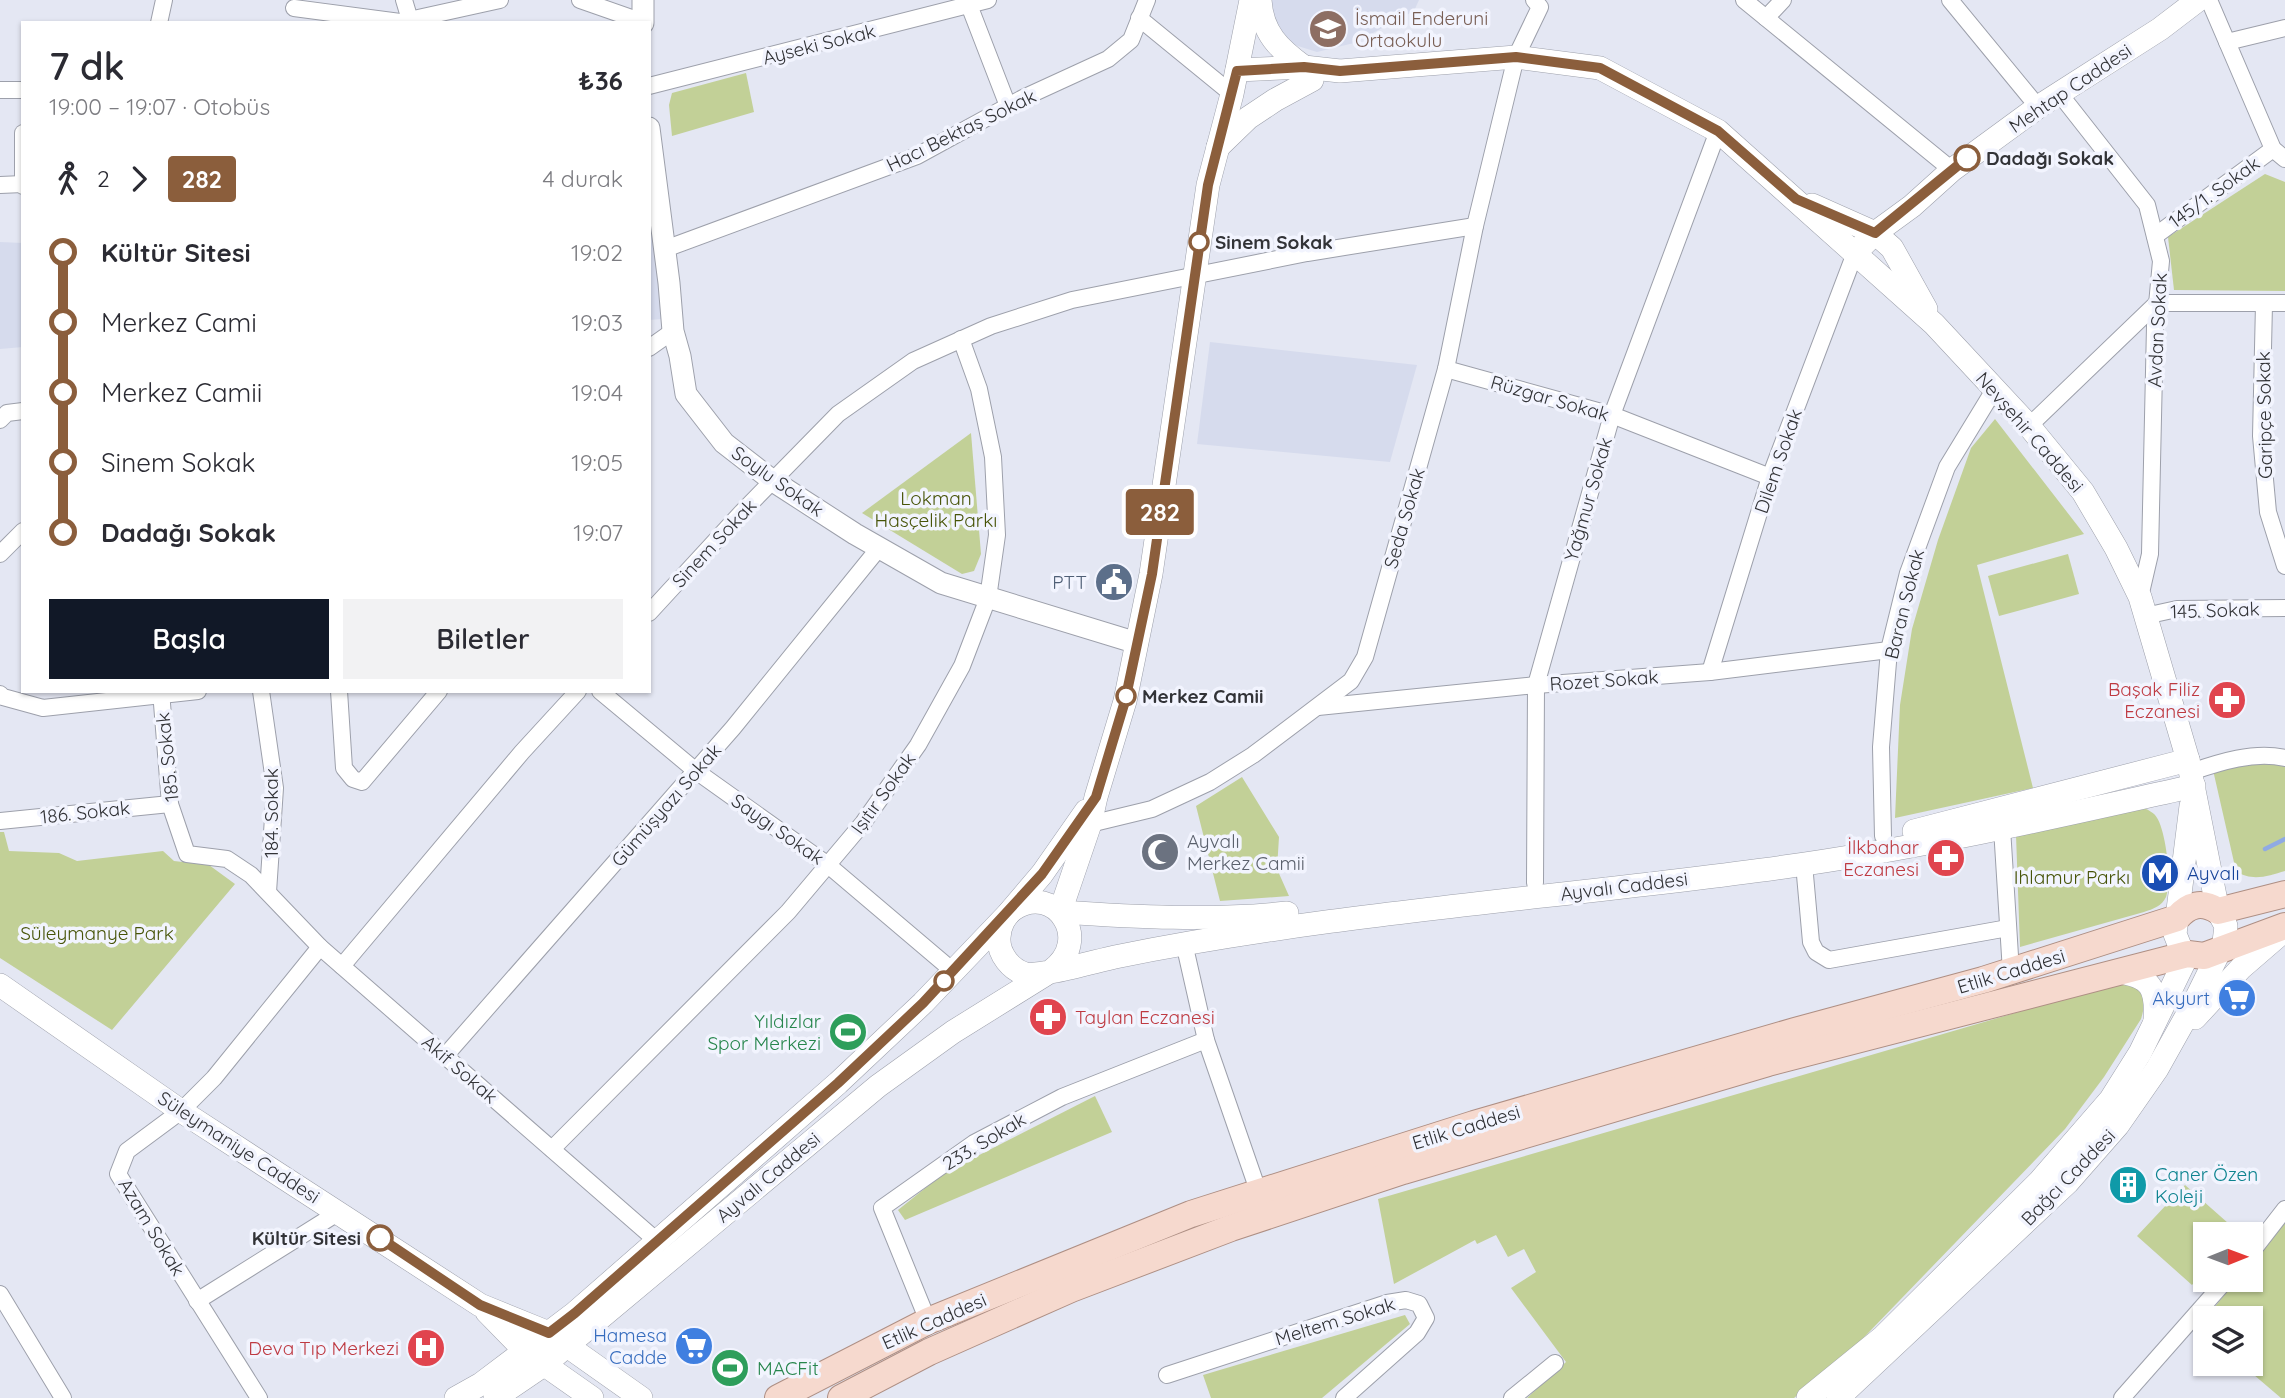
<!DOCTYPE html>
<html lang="tr">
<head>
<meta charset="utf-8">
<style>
  :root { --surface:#fff; --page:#f2f2f3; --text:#2b2b33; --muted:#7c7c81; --accent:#111827 }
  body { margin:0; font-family:Quicksand,sans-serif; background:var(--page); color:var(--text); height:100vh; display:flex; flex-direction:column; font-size:26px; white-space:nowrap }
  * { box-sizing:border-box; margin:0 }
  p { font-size:23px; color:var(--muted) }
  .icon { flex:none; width:38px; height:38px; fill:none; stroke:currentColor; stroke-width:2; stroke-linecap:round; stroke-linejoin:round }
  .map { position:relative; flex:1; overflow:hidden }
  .details { position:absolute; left:21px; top:21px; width:630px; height:672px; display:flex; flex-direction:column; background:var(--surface); border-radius:0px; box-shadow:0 2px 5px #0004 }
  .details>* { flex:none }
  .badge { padding:0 14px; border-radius:5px; font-size:24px; line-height:46px }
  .needle { width:46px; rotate:89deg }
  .buttons { position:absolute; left:2193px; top:1222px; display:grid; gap:14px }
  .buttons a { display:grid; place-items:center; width:70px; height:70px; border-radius:0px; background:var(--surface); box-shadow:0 2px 5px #0004; font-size:35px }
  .map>.badge { position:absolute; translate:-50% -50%; box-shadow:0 0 0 4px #fff }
  .legs { display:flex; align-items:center; gap:10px; height:77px; padding:0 28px; font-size:23px }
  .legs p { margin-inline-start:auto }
  .headline { display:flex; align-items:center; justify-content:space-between; height:119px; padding:0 28px }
  h1 { font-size:38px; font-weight:600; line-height:52px }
  .cta { display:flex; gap:14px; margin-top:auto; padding:14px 28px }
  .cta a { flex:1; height:80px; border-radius:0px; background:var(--accent); color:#fff; font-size:28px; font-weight:600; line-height:80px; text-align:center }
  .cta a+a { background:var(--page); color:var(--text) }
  ul { padding:0 28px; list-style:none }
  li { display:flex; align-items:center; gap:24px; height:70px; font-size:26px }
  li i { display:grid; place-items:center; width:10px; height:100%; margin:0 9px; background:currentColor }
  li i::after { content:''; width:18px; height:18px; margin:-9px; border:5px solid; border-radius:50%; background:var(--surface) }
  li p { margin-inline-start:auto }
  li:first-child i { background:linear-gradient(#0000 50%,currentColor 0) }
  li:last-child i { background:linear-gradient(currentColor 50%,#0000 0) }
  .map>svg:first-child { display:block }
  .built { fill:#d6dbed }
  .green { fill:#c2d097 }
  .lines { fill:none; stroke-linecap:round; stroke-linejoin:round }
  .stream { stroke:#8faae3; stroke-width:4.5 }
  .minor-casing { stroke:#9da0ab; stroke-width:18 }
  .tertiary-casing { stroke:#9da0ab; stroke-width:23 }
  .secondary-casing { stroke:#9da0ab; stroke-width:24 }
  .primary-casing { stroke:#ae8f84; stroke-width:28 }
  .minor { stroke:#fff; stroke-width:16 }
  .tertiary { stroke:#fff; stroke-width:21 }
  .secondary { stroke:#fff; stroke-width:23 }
  .primary { stroke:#f6d9ce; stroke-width:26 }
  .line-1-casing { stroke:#fff; stroke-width:16 }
  .line-1 { stroke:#8b5e3c; stroke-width:10 }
  .stop-1-dot { fill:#fff; stroke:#8b5e3c; stroke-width:3.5 }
  .labels { text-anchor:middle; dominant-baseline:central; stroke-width:7; stroke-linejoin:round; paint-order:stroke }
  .education-label { font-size:19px; fill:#785e54; stroke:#f2f4fe; text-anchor:start }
  .street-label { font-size:19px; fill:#323337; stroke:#f2f4fe }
  .stop-label { font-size:19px; font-weight:bold; fill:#323337; stroke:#f2f4fe; text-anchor:start }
  .park-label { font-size:19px; fill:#475408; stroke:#f2f4fe }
  .service-label { font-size:19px; fill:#4e5e75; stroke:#f2f4fe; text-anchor:end }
  .health-label { font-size:19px; fill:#be3a42; stroke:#f2f4fe; text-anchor:end }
  .worship-label { font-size:19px; fill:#5b616d; stroke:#f2f4fe; text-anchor:start }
  .transit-label { font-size:19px; fill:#164399; stroke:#f2f4fe; text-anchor:start }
  .shop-label { font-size:19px; fill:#366cbe; stroke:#f2f4fe; text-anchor:end }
  .leisure-label { font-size:19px; fill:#27864d; stroke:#f2f4fe; text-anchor:end }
  .culture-label { font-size:19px; fill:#0d838f; stroke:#f2f4fe; text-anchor:start }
</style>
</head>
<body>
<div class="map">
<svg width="2285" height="1398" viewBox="0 0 2285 1398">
  <rect width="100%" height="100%" fill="#e4e7f3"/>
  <g class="built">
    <polygon points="1268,0 1419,0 1414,11 1354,43 1317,52 1282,41"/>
    <polygon points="649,190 662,319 649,320"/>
    <polygon points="0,242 23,243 23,347 0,349"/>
    <polygon points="1210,342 1417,365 1390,462 1197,444"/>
  </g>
  <g class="green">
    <polygon points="746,73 754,112 672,136 669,105 672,93"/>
    <polygon points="2265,174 2285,182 2285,291 2174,290 2168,237"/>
    <polygon points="1995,419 2084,534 1977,565 2033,788 1895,818 1900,705 1912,629 1938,540 1971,448"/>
    <polygon points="971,433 981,554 974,571 962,574 862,513"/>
    <polygon points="2068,554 2079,594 1999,616 1988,576"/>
    <path d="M2248 764H2279L2285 767V871C2268 876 2252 882 2236 871L2213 770Z"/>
    <polygon points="1242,777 1279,837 1277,869 1289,896 1220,901 1196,806"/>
    <path d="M2146 809C2147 809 2155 814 2155 815 2166 827 2172 882 2166 897 2162 906 2153 909 2144 912L2020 947 2016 835 2124 810Z"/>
    <polygon points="0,832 4,832 9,851 59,853 77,861 163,851 174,861 209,865 235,884 112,1030 0,958"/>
    <path d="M2123 985C2144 986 2147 1001 2141 1019L2104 1077 2065 1129 1845 1357 1794 1398H1527L1566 1362 1511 1288 1536 1272 1524 1249 1508 1257 1496 1235 1477 1244 1475 1240 1394 1284 1378 1199 2097 989Z"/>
    <polygon points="1095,1096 1112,1132 905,1220 898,1210 944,1173"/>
    <polygon points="2185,1185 2237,1231 2235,1234 2205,1234 2205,1270 2192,1285 2137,1236"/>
    <polygon points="2285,1219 2285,1398 2281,1398 2240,1363 2250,1363 2250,1318 2206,1318 2237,1279 2250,1279 2251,1262"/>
    <polygon points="1405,1315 1410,1324 1322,1398 1211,1398 1203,1375"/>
  </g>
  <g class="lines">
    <polyline class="stream" points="2265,849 2285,839"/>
    <defs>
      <g id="minor">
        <polyline points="404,0 410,20"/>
        <polyline points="580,0 643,22"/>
        <polyline points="1744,0 1952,170"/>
        <polyline points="1950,0 2038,107"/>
        <polyline points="2209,0 2273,149 2285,159"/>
        <polyline points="969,5 1008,106"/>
        <polyline points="294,8 400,22 500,0"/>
        <polyline points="1139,18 1232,94"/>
        <polyline points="1766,18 1783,0"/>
        <polyline points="159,23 164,0"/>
        <polyline points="2227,42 2285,28"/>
        <polyline points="649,86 988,0"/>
        <polyline points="0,90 23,90"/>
        <polyline points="2059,93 2147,205 2161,261 2155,326 2150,554 2140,597"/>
        <polyline points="23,133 23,186"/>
        <polyline points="0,185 23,184"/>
        <polyline points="2155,236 2273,149"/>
        <polyline points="665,249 917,156 1023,98 1108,59 1131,40 1147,0"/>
        <polyline points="2264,304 2261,436 2268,512 2285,566"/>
        <polyline points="649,348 673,331"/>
        <polyline points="1446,369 1612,415 1770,477"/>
        <polyline points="0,420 7,413 23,411"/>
        <polyline points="2029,426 2157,303 2285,303"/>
        <polyline points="0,554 23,531"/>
        <polyline points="649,613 742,512 838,414 913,361 991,326 1072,300 1307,253 1475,226"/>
        <polyline points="2145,616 2177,609 2285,608"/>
        <polyline points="1710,672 1770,477 1855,253"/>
        <polyline points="161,691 170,804 187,854 227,859 251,875 320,947 657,1241"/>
        <polyline points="261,691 275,788 268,892"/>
        <polyline points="339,691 344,768 353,779 362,782 439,691"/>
        <polyline points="600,691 696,771 828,865 953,971"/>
        <polyline points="0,694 3,697 43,708 198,691"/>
        <polyline points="1318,707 1536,685 1710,672 1889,650"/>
        <path d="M2191 772C2220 762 2254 751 2285 758"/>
        <polyline points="0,821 170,804"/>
        <polyline points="1090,824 1152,809 1210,782 1253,755 1351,681 1365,657 1446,369 1475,226 1516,57 1540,7 1534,0"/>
        <polyline points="2002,828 2011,972"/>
        <polyline points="1883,836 1881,747 1889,650 1908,573 1947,467 1994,390"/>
        <polyline points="1804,864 1811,942 1816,952 1829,960 2008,928"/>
        <polyline points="1535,883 1536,685 1612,415 1718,131"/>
        <polyline points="1184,943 1206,1040 1261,1199"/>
        <polyline points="342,966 522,752 578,691"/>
        <polyline points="445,1056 733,728 879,548"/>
        <polyline points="552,1149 788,912 863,823 918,745 962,666 988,598 997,535 993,457 979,389 961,339"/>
        <polyline points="2250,1254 2285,1209"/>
        <polyline points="0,1294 63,1398"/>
        <polyline points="197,1301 339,1212"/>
        <polyline points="928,1321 882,1208 974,1143 1062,1097 1206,1040"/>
        <polyline points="1167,1375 1387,1303 1406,1300 1419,1304 1426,1318 1417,1333 1344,1398"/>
        <polyline points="259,1398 118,1174 127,1151 181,1111 214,1078 320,947"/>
        <polyline points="1512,1398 1555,1363"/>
        <polyline points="2122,1398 2227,1279"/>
      </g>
      <g id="tertiary">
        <polyline points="643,23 643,0"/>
        <polyline points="649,128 669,283 673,331 680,356 686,394 724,443 773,481 855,534 941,583 1137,643"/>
      </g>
      <g id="secondary">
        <path d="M1260 0C1262 33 1279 49 1304 67"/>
        <polyline points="1237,70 1304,67 1340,71 1516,57 1600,68 1718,131 1934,324 2029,426 2083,492 2116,548 2140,597 2188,760 2218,911 2226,926 2224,942 2195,1001 2157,1069 2118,1125 2068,1182 1838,1398"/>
        <polyline points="1218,147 1248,118 1275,100 1312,80"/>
        <polyline points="1812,205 1875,233 1892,248 1926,309"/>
        <polyline points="1855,253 1875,233 1912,206 1952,170 2038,107 2160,29 2198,0"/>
        <polyline points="1914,831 2188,760"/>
        <path d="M1060 912C1135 917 1212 921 1287 913"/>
        <polyline points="1060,912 1090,824 1096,797 1125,701 1151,574 1208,185 1232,94 1251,0"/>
        <path d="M2119 972C2151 977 2157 988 2155 1020"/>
        <polyline points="0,985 181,1111 480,1305 549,1333 641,1398"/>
        <polyline points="2195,1018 2241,968 2285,930"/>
        <polyline points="487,1312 525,1351 592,1398"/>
        <polyline points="456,1398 481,1384 575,1313 838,1083 923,1003 1008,914 1042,874 1086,811"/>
        <path d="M495 1398 545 1364 878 1086 953 1032 1051 971C1094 940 1055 882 1014 909 1005 915 999 927 999 938 998 954 1011 970 1026 974 1041 977 1096 961 1115 957 1336 912 1561 898 1784 867 1922 848 2058 816 2194 786"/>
        <polyline points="1808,1398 1883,1337 2039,1182 2111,1099 2140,1053 2188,954 2181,949 2175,934 2191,806"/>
      </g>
      <g id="primary">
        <path d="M778 1398 928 1321 1191 1214 1474 1124 1795 1031 1983 980 2177 918C2189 904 2202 901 2218 911L2285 894"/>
        <polyline points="841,1398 929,1352 1071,1289 1231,1228 1403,1171 1768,1063 2188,954 2204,956 2285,926"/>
      </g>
    </defs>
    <use href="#minor" class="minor-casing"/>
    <use href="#tertiary" class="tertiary-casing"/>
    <use href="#secondary" class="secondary-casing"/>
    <use href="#primary" class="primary-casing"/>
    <use href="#minor" class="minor"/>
    <use href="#tertiary" class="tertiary"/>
    <use href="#secondary" class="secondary"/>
    <use href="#primary" class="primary"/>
  </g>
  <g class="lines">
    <defs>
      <polyline id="line-1" points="380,1238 480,1305 549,1333 575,1313 838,1083 923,1003 1042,874 1096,797 1125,701 1152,574 1208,185 1237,71 1304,67 1340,71 1516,57 1600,68 1718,131 1796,199 1875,233 1967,158"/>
    </defs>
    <use href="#line-1" class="line-1-casing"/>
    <use href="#line-1" class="line-1"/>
  </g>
  <defs>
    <symbol id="school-disc" viewBox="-11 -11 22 22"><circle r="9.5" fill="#8d6e63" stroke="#f2f4fe"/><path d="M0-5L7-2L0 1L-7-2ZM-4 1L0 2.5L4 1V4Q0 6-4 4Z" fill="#fff"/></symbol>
    <symbol id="civic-disc" viewBox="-11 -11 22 22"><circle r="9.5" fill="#5c6f8a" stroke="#f2f4fe"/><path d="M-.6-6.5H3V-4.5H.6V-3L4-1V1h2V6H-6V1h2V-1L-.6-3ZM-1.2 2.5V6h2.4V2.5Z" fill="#fff"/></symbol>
    <symbol id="pharmacy-disc" viewBox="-11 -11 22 22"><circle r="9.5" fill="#e0444e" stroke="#f2f4fe"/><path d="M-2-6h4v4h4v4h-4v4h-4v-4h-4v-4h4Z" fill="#fff"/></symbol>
    <symbol id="mosque-disc" viewBox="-11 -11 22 22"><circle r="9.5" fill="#6b7280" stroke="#f2f4fe"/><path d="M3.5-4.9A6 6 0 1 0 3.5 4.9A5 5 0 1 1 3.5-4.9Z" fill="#fff"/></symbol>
    <symbol id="metro-disc" viewBox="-11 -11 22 22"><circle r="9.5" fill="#1a4fb4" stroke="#f2f4fe"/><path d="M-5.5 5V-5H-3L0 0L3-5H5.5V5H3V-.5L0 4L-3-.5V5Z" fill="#fff"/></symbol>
    <symbol id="supermarket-disc" viewBox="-11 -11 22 22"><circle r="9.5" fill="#3f7fe0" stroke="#f2f4fe"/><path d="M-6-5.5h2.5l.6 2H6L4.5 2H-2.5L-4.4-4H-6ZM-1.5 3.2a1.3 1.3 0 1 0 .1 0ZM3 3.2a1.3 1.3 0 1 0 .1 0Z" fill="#fff"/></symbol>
    <symbol id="stadium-disc" viewBox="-11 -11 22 22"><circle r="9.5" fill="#2e9e5b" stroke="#f2f4fe"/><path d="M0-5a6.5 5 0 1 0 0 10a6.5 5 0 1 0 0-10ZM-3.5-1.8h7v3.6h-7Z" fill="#fff"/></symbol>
    <symbol id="building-disc" viewBox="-11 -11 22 22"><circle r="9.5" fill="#0f9aa8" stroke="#f2f4fe"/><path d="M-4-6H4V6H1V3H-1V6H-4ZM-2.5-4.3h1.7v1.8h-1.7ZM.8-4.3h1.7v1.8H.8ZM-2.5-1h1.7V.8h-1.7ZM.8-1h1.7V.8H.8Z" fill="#fff"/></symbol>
    <symbol id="hospital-disc" viewBox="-11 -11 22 22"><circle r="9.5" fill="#e0444e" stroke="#f2f4fe"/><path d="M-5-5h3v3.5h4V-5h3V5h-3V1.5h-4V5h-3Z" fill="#fff"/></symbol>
  </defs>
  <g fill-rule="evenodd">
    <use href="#school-disc" x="1306" y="7" width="44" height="44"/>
    <use href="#civic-disc" x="1092" y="560" width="44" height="44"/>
    <use href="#pharmacy-disc" x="2205" y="678" width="44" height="44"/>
    <use href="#mosque-disc" x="1138" y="830" width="44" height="44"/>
    <use href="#pharmacy-disc" x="1924" y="836" width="44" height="44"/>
    <use href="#metro-disc" x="2138" y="851" width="44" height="44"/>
    <use href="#supermarket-disc" x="2215" y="976" width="44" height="44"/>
    <use href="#pharmacy-disc" x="1026" y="995" width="44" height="44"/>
    <use href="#stadium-disc" x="826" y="1010" width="44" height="44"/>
    <use href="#building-disc" x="2106" y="1163" width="44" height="44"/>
    <use href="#supermarket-disc" x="672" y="1324" width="44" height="44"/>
    <use href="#hospital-disc" x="404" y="1326" width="44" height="44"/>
    <use href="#stadium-disc" x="708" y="1346" width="44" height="44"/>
  </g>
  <g class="stop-1-dot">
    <circle cx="1967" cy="158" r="12"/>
    <circle cx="1199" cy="242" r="9"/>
    <circle cx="1126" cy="696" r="9"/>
    <circle cx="944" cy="981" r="9"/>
    <circle cx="380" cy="1238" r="12"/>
  </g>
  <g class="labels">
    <g class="education-label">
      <text x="1355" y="18">İsmail Enderuni<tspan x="1355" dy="22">Ortaokulu</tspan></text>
    </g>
    <g class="street-label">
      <text transform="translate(819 44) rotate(-14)">Ayseki Sokak</text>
      <text transform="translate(2070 88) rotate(-34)">Mehtap Caddesi</text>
      <text transform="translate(961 130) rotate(-26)">Hacı Bektaş Sokak</text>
      <text transform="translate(2214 192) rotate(-36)">145/1. Sokak</text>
      <text transform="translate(2157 330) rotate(-87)">Avdan Sokak</text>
      <text transform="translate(1550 398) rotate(16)">Rüzgar Sokak</text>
      <text transform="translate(2264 415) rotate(-91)">Garipçe Sokak</text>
      <text transform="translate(2030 432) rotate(49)">Nevşehir Caddesi</text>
      <text transform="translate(1778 461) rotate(-71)">Dilem Sokak</text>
      <text transform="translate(778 481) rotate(35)">Soylu Sokak</text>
      <text transform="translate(1588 499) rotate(-74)">Yağmur Sokak</text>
      <text transform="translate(1404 518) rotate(-74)">Seda Sokak</text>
      <text transform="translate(714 543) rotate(-47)">Sinem Sokak</text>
      <text transform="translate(1904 604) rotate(-76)">Baran Sokak</text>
      <text transform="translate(2215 610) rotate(-2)">145. Sokak</text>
      <text transform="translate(1604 680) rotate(-4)">Rozet Sokak</text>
      <text transform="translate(167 757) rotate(-96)">185. Sokak</text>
      <text transform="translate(883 793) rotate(-54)">Işıtır Sokak</text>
      <text transform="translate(666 805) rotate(-49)">Gümüşyazı Sokak</text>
      <text transform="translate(85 812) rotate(-6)">186. Sokak</text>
      <text transform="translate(271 813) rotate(-90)">184. Sokak</text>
      <text transform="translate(778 829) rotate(35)">Saygı Sokak</text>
      <text transform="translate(1624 886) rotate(-7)">Ayvalı Caddesi</text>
      <text transform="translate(2011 971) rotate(-17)">Etlik Caddesi</text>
      <text transform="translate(460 1069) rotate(41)">Akif Sokak</text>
      <text transform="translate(1466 1127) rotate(-17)">Etlik Caddesi</text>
      <text transform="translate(984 1141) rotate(-31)">233. Sokak</text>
      <text transform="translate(239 1147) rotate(33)">Süleymaniye Caddesi</text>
      <text transform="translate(768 1177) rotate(-40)">Ayvalı Caddesi</text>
      <text transform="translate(2068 1177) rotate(-46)">Bağcı Caddesi</text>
      <text transform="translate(152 1227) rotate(59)">Azam Sokak</text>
      <text transform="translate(934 1321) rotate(-24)">Etlik Caddesi</text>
      <text transform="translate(1335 1321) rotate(-17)">Meltem Sokak</text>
    </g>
    <g class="stop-label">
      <text x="1986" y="158">Dadağı Sokak</text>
      <text x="1215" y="242">Sinem Sokak</text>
      <text x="1142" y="696">Merkez Camii</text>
      <text x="361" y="1238" text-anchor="end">Kültür Sitesi</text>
    </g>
    <g class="park-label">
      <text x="936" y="498">Lokman<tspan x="936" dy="22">Hasçelik Parkı</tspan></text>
      <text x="2072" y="877">Ihlamur Parkı</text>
      <text x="97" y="933">Süleymanye Park</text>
    </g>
    <g class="service-label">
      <text x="1087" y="582">PTT</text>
    </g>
    <g class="health-label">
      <text x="2200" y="689">Başak Filiz<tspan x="2200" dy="22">Eczanesi</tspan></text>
      <text x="1919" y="847">İlkbahar<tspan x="1919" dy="22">Eczanesi</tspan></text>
      <text x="1075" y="1017" text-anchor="start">Taylan Eczanesi</text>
      <text x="399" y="1348">Deva Tıp Merkezi</text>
    </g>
    <g class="worship-label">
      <text x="1187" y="841">Ayvalı<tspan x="1187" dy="22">Merkez Camii</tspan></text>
    </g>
    <g class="transit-label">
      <text x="2187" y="873">Ayvalı</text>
    </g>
    <g class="shop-label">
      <text x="2210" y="998">Akyurt</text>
      <text x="667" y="1335">Hamesa<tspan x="667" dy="22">Cadde</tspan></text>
    </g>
    <g class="leisure-label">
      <text x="821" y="1021">Yıldızlar<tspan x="821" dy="22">Spor Merkezi</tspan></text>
      <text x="757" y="1368" text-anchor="start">MACFit</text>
    </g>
    <g class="culture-label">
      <text x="2155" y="1174">Caner Özen<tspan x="2155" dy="22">Koleji</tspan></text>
    </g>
  </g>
</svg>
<div class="buttons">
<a><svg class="needle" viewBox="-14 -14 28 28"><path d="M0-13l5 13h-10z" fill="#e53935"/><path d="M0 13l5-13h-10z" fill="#7c7c81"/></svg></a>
<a><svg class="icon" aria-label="layers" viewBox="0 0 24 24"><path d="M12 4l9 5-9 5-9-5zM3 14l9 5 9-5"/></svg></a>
</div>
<b class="badge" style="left:1160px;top:512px;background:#8b5e3c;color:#fff">282</b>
<section class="details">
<div class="headline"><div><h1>7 dk</h1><p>19:00 – 19:07 · Otobüs</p></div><b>₺36</b></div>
<div class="legs"><svg class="icon" aria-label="walk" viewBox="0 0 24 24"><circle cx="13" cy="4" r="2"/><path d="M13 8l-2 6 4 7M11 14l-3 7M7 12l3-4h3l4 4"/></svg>2<svg class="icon" aria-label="forward" viewBox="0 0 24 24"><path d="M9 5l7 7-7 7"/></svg><b class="badge" style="background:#8b5e3c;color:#fff">282</b><p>4 durak</p></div>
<ul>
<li><i style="color:#8b5e3c"></i><b>Kültür Sitesi</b><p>19:02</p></li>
<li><i style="color:#8b5e3c"></i><span>Merkez Cami</span><p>19:03</p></li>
<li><i style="color:#8b5e3c"></i><span>Merkez Camii</span><p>19:04</p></li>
<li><i style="color:#8b5e3c"></i><span>Sinem Sokak</span><p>19:05</p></li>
<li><i style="color:#8b5e3c"></i><b>Dadağı Sokak</b><p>19:07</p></li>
</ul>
<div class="cta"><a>Başla</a><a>Biletler</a></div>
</section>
</div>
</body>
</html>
